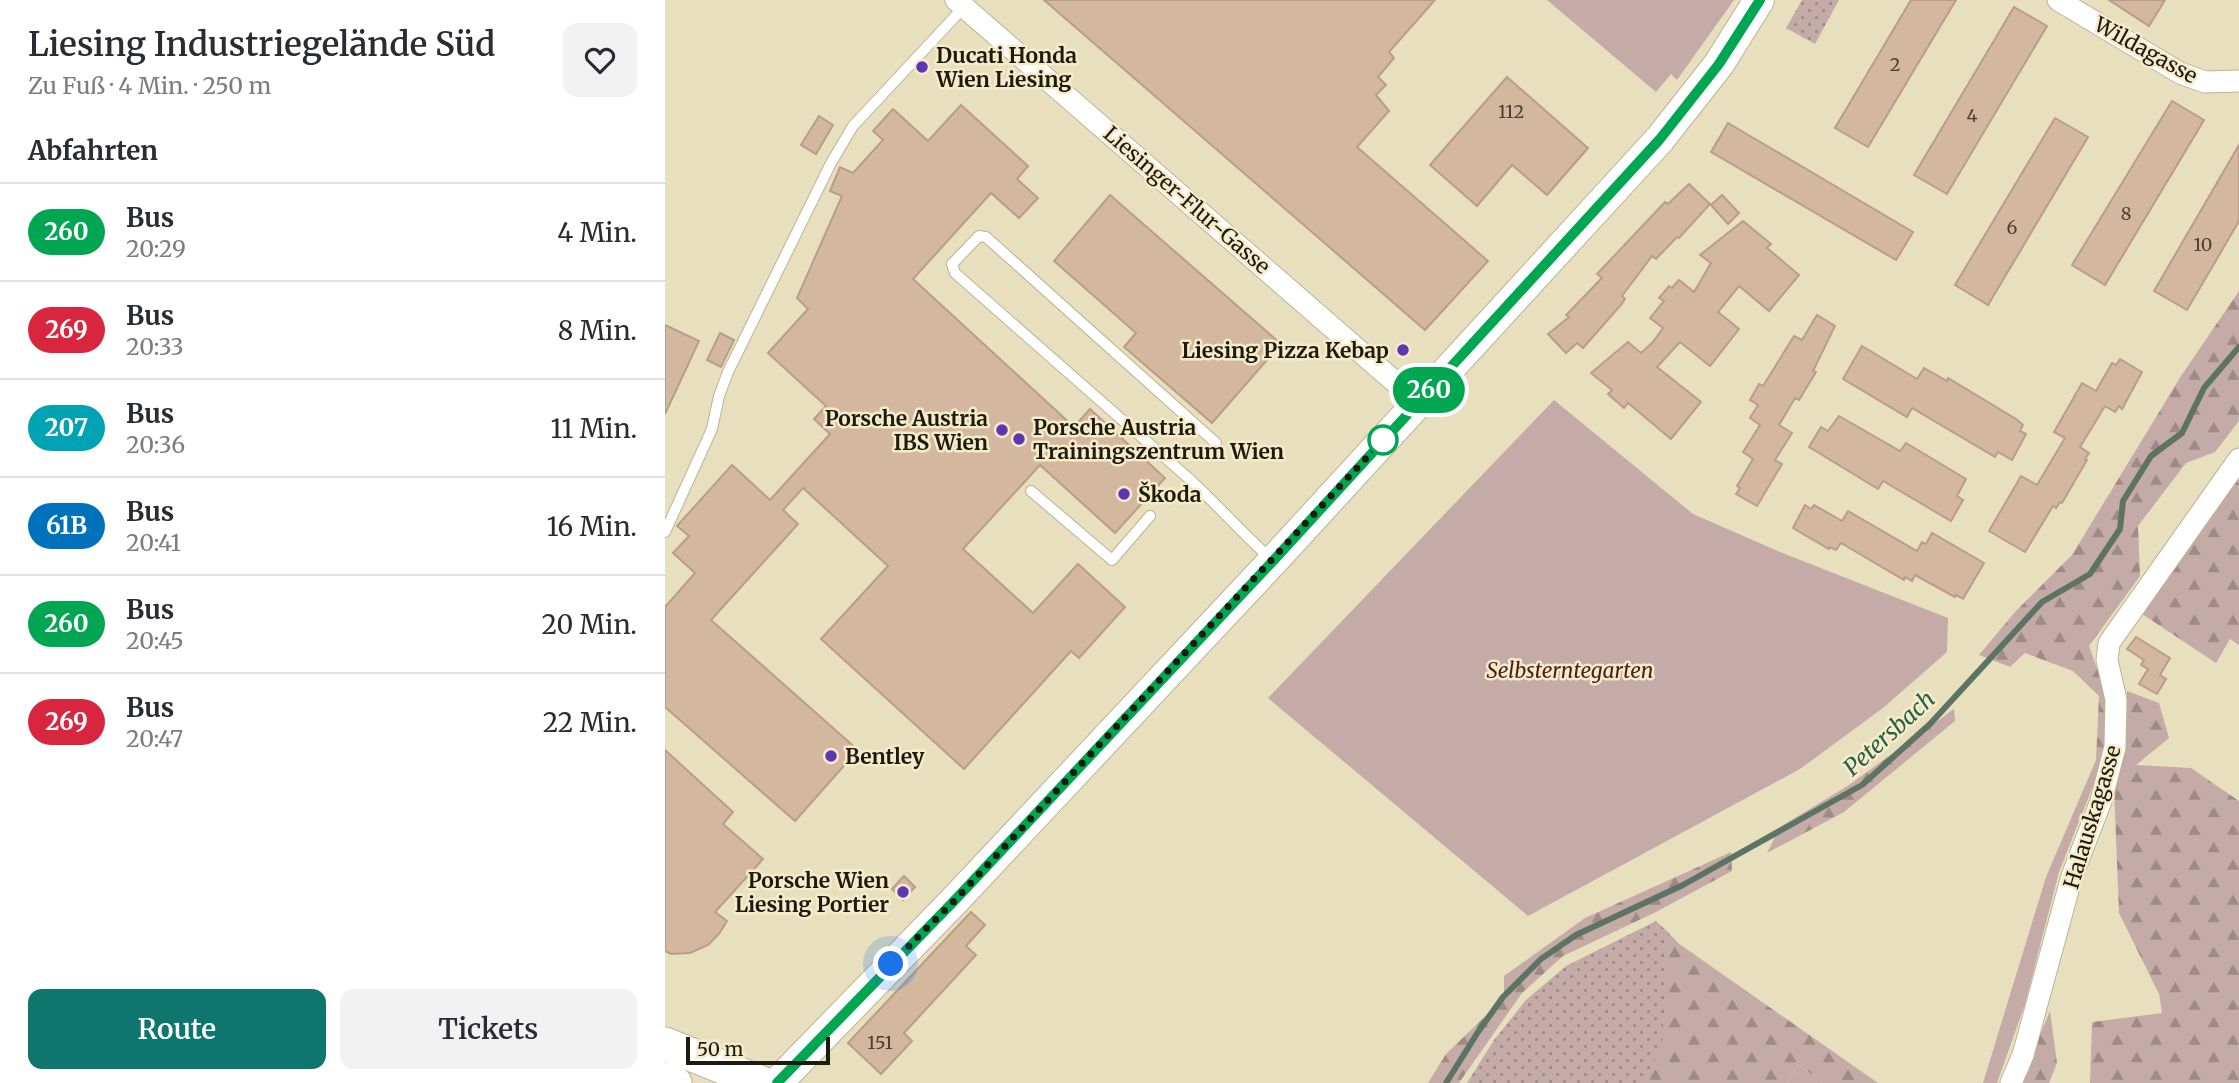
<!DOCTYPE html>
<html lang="de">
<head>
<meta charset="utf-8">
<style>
  :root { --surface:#fff; --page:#f2f2f3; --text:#2b2b33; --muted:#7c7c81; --line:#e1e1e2; --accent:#0f766e }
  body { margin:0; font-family:Merriweather,serif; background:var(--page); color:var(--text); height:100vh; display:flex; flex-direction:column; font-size:26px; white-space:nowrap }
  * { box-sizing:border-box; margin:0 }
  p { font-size:23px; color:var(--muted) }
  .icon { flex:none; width:38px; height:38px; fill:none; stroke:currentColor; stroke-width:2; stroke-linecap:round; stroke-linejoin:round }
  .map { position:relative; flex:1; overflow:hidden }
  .drawer { display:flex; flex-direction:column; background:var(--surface); width:665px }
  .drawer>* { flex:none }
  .badge { padding:0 14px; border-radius:23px; font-size:24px; line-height:46px }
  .scale { position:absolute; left:21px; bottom:18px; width:144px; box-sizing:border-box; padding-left:7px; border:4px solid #1d1a0e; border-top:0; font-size:19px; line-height:24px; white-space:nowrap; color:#1d1a0e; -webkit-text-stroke:5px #f6eccb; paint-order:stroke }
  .you { position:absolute; width:35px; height:35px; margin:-18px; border:5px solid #fff; border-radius:50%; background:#1a73e8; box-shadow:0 0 0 10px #1a73e833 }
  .map>.badge { position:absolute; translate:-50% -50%; box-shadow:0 0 0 4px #fff }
  h2 { padding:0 28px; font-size:26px; line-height:63px }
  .round { display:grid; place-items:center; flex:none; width:74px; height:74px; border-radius:14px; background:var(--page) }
  .headline { display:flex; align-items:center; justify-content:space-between; height:119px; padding:0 28px }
  h1 { font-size:33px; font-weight:600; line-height:52px }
  .cta { display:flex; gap:14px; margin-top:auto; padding:14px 28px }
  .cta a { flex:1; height:80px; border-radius:14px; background:var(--accent); color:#fff; font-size:28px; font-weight:600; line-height:80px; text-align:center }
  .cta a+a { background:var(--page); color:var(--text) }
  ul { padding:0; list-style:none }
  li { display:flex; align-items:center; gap:21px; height:98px; padding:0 28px; border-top:2px solid var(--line) }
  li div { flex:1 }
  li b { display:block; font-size:26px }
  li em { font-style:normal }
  li .badge { min-width:77px; font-weight:700; text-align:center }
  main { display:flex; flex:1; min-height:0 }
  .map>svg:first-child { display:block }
  .green { fill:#c5aba7 }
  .forest { fill:url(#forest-firs) }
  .park { fill:url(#park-dots) }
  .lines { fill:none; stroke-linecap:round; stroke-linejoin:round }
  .stream { stroke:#5e7463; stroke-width:6 }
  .building { fill:#d4b79f; stroke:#b99e87; stroke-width:2 }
  .lane-casing { stroke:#bcb393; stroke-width:12 }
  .street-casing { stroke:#bcb393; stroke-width:23 }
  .secondary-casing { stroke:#bcb393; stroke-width:32 }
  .primary-casing { stroke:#bcb393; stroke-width:35 }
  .lane { stroke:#fff; stroke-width:10 }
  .street { stroke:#fff; stroke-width:21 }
  .secondary { stroke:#fff; stroke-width:30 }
  .primary { stroke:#fff; stroke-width:33 }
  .line-casing { stroke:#fff; stroke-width:16 }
  .line { stroke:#00a651; stroke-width:10 }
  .walk { stroke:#1d1a0e; stroke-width:7; stroke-dasharray:0 12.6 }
  .poi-dot { fill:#5c38b0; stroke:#f6eccb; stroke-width:2.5 }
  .stop-dot { fill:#fff; stroke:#00a651; stroke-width:3.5 }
  .labels { text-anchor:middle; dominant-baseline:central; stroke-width:5; stroke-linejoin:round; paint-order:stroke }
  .number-label { font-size:18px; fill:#4b4132 }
  .street-label { font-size:21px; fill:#1d1a0e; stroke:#f6eccb }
  .poi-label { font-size:21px; font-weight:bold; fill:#1d1a0e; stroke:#f6eccb; text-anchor:start }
  .park-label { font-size:21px; font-style:italic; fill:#4e1c16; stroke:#f6eccb }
  .water-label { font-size:23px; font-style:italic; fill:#286144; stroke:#f6eccb }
</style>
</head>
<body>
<main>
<section class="drawer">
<div class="headline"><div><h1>Liesing Industriegelände Süd</h1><p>Zu Fuß · 4 Min. · 250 m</p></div><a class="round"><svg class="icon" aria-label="heart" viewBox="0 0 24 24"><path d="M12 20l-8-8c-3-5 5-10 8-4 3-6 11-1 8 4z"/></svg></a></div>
<h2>Abfahrten</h2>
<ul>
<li><span class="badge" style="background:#00a651;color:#fff">260</span><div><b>Bus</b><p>20:29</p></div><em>4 Min.</em></li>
<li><span class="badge" style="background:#d7263d;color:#fff">269</span><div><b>Bus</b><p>20:33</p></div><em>8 Min.</em></li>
<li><span class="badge" style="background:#00a3b4;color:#fff">207</span><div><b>Bus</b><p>20:36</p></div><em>11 Min.</em></li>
<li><span class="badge" style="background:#0072bc;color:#fff">61B</span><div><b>Bus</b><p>20:41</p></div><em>16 Min.</em></li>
<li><span class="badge" style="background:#00a651;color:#fff">260</span><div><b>Bus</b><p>20:45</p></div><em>20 Min.</em></li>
<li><span class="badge" style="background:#d7263d;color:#fff">269</span><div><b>Bus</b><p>20:47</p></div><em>22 Min.</em></li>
</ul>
<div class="cta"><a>Route</a><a>Tickets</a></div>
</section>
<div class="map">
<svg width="1574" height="1083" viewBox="0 0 1574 1083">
  <defs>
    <pattern id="forest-firs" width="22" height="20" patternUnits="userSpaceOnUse" patternTransform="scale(1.75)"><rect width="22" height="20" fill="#c5aba7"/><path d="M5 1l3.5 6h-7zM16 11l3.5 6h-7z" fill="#9f8a86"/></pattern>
    <pattern id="park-dots" width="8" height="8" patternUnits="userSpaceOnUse" patternTransform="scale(1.75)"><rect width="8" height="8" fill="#c5aba7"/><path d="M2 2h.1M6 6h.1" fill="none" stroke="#9f8a86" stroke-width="1.8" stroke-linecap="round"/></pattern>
  </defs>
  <rect width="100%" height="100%" fill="#e8dfbe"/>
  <g class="green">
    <polygon points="882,0 1069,0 1012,80 1006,74 991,92"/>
    <polygon points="889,400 1028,514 1115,552 1283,618 1282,652 1218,708 1135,769 863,916 603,698"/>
    <polygon points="1445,743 1394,872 1360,1004 1332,1083 1318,1083 1381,877 1431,760"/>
    <polygon points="1133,1064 1158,1083 1122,1083"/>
  </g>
  <g class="forest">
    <polygon points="1574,291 1574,421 1550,452 1521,463 1473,526 1475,576 1424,646 1442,697 1445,743 1431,760 1434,696 1408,671 1360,653 1345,667 1314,655 1350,612 1407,555 1516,376"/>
    <polygon points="1574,476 1574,645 1565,639 1551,663 1477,614"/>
    <polygon points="1462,691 1494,703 1504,738 1471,765 1526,768 1574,801 1574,1083 1425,1083 1427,1022 1497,1013 1494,994 1454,913 1449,788 1459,743"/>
    <polygon points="1289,709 1290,721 1179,812 1102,853 1115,827 1184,785"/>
    <polygon points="1066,852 1067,871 989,913 898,956 857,993 794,1083 763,1083 781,1054 839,998 839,976 920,918"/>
    <polygon points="1004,933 1013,943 1213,1083 1158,1083 1133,1064 1122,1083 955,1083 965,978"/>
    <polygon points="1385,1011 1392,1063 1384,1083 1355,1083"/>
  </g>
  <g class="park">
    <polygon points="1137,0 1174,0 1150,44 1121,28"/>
    <polygon points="991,921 1004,933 997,1044 980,1083 802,1083 829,1040 861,1000 901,966"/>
  </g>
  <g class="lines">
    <polyline class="stream" points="781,1083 813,1032 838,997 876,959 911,935 1018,885 1197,785 1265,724 1377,602 1425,574 1455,529 1458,501 1486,456 1517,433 1539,388 1574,347"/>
  </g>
  <g class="building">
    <polygon points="379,0 770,0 724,52 729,58 713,77 721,85 711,95 724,111 692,147 823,261 760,330"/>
    <polygon points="1246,0 1291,0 1203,147 1170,128"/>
    <polygon points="1444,0 1500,0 1484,26"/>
    <polygon points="1349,7 1382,26 1282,194 1249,175"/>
    <polygon points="842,77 923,148 882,195 847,165 812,206 765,165"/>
    <polygon points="1507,101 1539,120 1440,285 1407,265"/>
    <polygon points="296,105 363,166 352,179 373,198 354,218 326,193 248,279 409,427 425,409 500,478 450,533 375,465 298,549 368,613 413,564 460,607 414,658 406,651 299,769 156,639 223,566 138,488 118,510 133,524 46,620 193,750 130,821 0,707 0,607 30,573 8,553 24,536 12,526 67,465 105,500 165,434 149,419 161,406 103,353 143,309 132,298 177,196 165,191 175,167 188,173 218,140 208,131 228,109 263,141"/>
    <polygon points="154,116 168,125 151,154 136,145"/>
    <polygon points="1390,118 1423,137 1323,305 1290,285"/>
    <polygon points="1063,123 1248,232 1231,260 1046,152"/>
    <polygon points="1574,145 1574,221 1522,310 1489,291"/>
    <polygon points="1024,184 1045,204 1014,238 1012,237 991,259 987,256 957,296 960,299 956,305 918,348 912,343 901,353 883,334 904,317 901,315 937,278 932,274 1000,202 1003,204"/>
    <polygon points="445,195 616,344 547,423 459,347 471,333 389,261"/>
    <polygon points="1057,195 1074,213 1063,224 1046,205"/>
    <polygon points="1078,221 1106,244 1102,248 1134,275 1104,311 1074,286 1053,312 1074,329 1045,366 1015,342 992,367 1036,402 1006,439 963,403 959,408 943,394 947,390 926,373 963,342 976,353 988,342 998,328 985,318 999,301 994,298 1004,286 1007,288 1014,280 1029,292 1046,263 1035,255"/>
    <polygon points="1152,315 1170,326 1148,371 1151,372 1134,400 1130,398 1114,425 1127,433 1110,460 1117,464 1092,506 1071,494 1075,488 1072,486 1088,459 1078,452 1095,425 1085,418 1093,405 1085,400 1094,384 1098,386 1129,336 1137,340"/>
    <polygon points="0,325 34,341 0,414"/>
    <polygon points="55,333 69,340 56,367 42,360"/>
    <polygon points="1197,346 1252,379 1259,368 1282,381 1283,378 1351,419 1358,425 1355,431 1361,434 1347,460 1333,452 1330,457 1247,408 1242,417 1178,379"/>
    <polygon points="1455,359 1477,372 1457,409 1454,406 1450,412 1440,406 1415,447 1424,453 1420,459 1422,460 1397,503 1395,502 1391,508 1388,506 1360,552 1324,531 1356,476 1372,485 1400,438 1389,432 1417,383 1431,391 1447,363 1451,365"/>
    <polygon points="1174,416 1235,451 1241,443 1301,479 1292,496 1298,500 1286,521 1218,481 1213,489 1144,447 1156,427 1163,431"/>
    <polygon points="1140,505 1146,509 1149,505 1177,521 1183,511 1252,551 1257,542 1261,544 1267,533 1319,563 1298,599 1291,595 1290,597 1250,575 1247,581 1240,577 1239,580 1176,543 1171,550 1165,547 1164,549 1138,534 1128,528"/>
    <polygon points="1471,637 1505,658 1495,675 1501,679 1492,694 1474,684 1483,669 1476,665 1479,660 1462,649"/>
    <polygon points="0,750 68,812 58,824 98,859 50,912 62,921 54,934 43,945 25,953 6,954 0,951"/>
    <polygon points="239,876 250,887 238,900 227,889"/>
    <polygon points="306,912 320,925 301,946 311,955 239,1033 247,1041 216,1074 183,1043"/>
  </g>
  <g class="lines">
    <defs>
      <g id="lane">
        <path d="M551 443 321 237 314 236 287 264 290 273 521 476C551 503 576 532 606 559"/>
        <polyline points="366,491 447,560 485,516"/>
        <polyline points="0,532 47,429 54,396 63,372 166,163 188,126 299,7"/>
      </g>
      <g id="street">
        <polyline points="291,0 753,402"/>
        <polyline points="1393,0 1515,73 1540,82 1574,81"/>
        <polyline points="1346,1083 1358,1055 1407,876 1436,801 1450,747 1451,700 1442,660 1444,643 1574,459"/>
      </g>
      <polyline id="secondary" points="112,1083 290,900 608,561 995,139 1054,64 1094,0"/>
      <g id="primary">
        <polyline points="0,1044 97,1083"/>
        <polyline points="0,1079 10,1083"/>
      </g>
    </defs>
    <use href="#lane" class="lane-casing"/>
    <use href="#street" class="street-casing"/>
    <use href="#secondary" class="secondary-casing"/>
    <use href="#primary" class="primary-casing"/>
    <use href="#lane" class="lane"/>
    <use href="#street" class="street"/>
    <use href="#secondary" class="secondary"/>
    <use href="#primary" class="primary"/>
  </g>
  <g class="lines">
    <defs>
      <polyline id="line" points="112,1083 290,900 608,561 995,139 1054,64 1095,0"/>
    </defs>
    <use href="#line" class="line-casing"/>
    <use href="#line" class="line"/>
    <polyline class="walk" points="226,964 290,900 718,440"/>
  </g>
  <g class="poi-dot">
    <circle cx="257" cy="67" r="7"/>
    <circle cx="738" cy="350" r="7"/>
    <circle cx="337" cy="430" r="7"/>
    <circle cx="354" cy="439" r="7"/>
    <circle cx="459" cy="494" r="7"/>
    <circle cx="166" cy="756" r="7"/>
    <circle cx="238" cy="892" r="7"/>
  </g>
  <circle class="stop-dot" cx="718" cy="440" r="14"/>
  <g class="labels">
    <g class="number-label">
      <text x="1230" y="64">2</text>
      <text x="846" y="111">112</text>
      <text x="1307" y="115">4</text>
      <text x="1461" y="213">8</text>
      <text x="1347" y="227">6</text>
      <text x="1538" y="244">10</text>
      <text x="215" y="1042">151</text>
    </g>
    <g class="street-label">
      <text transform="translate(1481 50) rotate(29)">Wildagasse</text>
      <text transform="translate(522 200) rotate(41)">Liesinger-Flur-Gasse</text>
      <text transform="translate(1427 817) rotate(-73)">Halauskagasse</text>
    </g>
    <g class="poi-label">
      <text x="271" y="55">Ducati Honda<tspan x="271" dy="24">Wien Liesing</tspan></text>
      <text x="724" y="350" text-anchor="end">Liesing Pizza Kebap</text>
      <text x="323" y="418" text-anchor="end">Porsche Austria<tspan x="323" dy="24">IBS Wien</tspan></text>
      <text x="368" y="427">Porsche Austria<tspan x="368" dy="24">Trainingszentrum Wien</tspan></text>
      <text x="473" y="494">Škoda</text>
      <text x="180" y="756">Bentley</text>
      <text x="224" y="880" text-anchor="end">Porsche Wien<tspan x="224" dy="24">Liesing Portier</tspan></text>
    </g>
    <g class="park-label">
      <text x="905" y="670">Selbsterntegarten</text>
    </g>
    <g class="water-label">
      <text transform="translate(1224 733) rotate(-42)">Petersbach</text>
    </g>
  </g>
</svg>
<div class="scale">50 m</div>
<div class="you" style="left:226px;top:964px"></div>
<b class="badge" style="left:764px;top:390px;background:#00a651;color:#fff">260</b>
</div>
</main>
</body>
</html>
